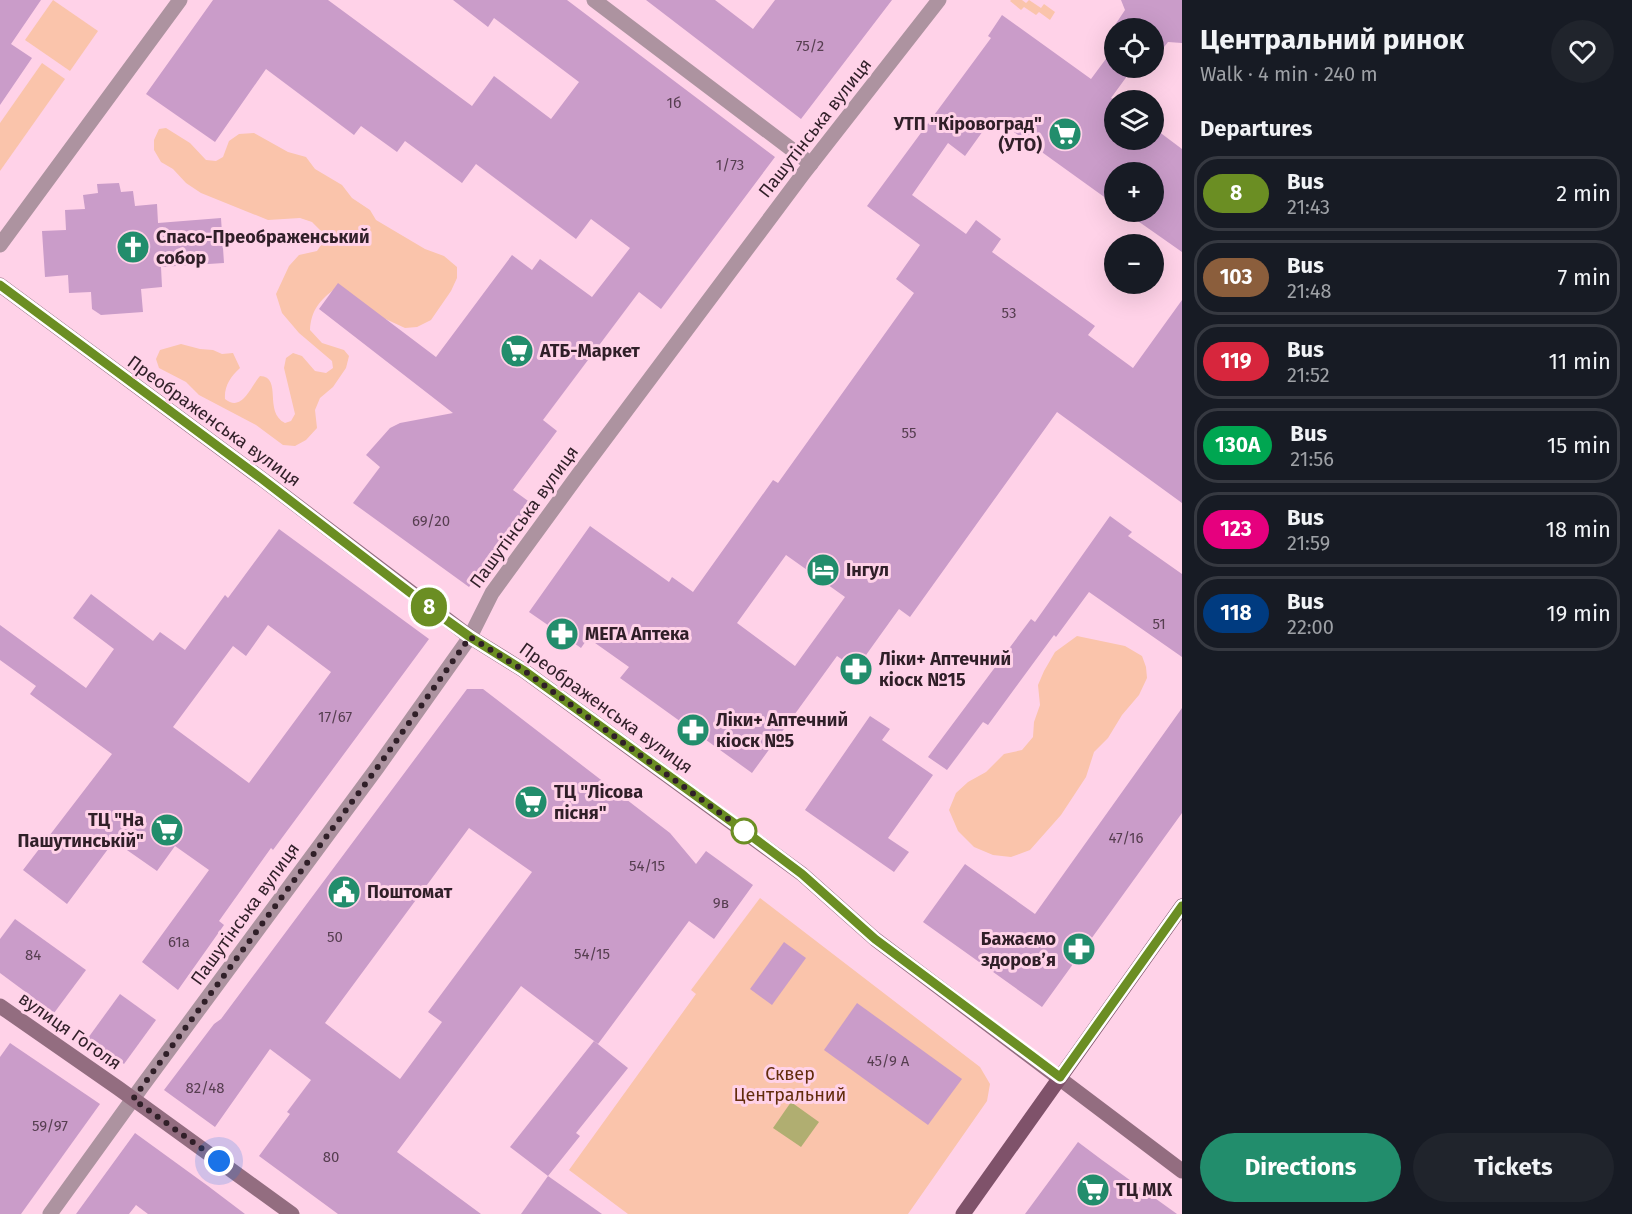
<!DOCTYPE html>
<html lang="en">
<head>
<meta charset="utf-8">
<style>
  :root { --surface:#171b24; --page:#20242c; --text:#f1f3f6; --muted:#9ea1a6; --line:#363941; --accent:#228d6c }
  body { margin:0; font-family:"Fira Sans",sans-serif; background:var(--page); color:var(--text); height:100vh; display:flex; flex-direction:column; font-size:22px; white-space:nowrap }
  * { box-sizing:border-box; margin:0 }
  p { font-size:20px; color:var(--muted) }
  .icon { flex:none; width:33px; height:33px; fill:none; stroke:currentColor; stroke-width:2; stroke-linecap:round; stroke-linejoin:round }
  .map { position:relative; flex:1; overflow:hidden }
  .panel { display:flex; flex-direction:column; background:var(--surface); width:450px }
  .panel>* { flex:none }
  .badge { padding:0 12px; border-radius:20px; font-size:21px; line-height:39px }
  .tools { position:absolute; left:1104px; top:18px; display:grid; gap:12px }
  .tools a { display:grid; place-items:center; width:60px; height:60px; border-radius:50%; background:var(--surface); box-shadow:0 6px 24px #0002; font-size:30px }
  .you { position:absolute; width:30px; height:30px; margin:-15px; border:4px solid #fff; border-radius:50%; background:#1a73e8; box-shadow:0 0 0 9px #1a73e833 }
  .map>.badge { position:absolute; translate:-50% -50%; box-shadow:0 0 0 3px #fff }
  h2 { padding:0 18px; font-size:22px; line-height:54px }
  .round { display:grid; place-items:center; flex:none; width:63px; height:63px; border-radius:32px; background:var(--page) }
  .overview { display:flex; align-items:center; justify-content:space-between; height:102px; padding:0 18px }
  h1 { font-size:28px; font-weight:700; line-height:45px }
  .button { display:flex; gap:12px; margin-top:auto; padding:12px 18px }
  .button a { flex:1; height:69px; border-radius:36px; background:var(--accent); color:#fff; font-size:24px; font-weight:700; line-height:69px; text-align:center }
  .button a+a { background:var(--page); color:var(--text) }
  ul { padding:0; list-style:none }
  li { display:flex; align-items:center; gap:18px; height:75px; margin:0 12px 9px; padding:0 6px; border:3px solid var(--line); border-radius:24px }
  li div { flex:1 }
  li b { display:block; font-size:22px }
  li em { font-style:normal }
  li .badge { min-width:66px; font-weight:700; text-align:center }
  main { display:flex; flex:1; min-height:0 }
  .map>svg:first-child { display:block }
  .green { fill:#fac4ab }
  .water { fill:#b0ae71 }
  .building { fill:#ca9cc9; fill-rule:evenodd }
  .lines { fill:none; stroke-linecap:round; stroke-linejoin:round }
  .street { stroke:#ad93a0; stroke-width:15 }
  .secondary { stroke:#936d80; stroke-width:15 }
  .primary { stroke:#7f526a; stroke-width:15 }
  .line-casing { stroke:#fff; stroke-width:14 }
  .line { stroke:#6b8e23; stroke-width:9 }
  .walk { stroke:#301f28; stroke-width:6; stroke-dasharray:0 10.8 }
  .stop-dot { fill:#fff; stroke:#6b8e23; stroke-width:3 }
  .labels { text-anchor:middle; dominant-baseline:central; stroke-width:6; stroke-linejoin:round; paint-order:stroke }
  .number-label { font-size:15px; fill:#563e50 }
  .poi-label { font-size:18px; font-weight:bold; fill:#301f28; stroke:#ffd2e8; text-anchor:start }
  .street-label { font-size:18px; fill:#301f28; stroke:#ffd2e8 }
  .park-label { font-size:18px; fill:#622c0c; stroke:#ffd2e8 }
</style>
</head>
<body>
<main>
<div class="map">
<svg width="1182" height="1214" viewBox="0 0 1182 1214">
  <rect width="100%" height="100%" fill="#ffd2e8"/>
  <g class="green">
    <polygon points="53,0 98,31 70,71 25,40"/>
    <polygon points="1011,0 1022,0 1026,3 1029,0 1041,8 1044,4 1055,12 1050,20 1039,12 1036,15 1024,7 1021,10 1010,1"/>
    <polygon points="42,63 65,79 0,171 0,123"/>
    <path d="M166 128 190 143 206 160 216 161 223 157 229 141 239 134 254 133 288 152 306 157 315 169 342 185 352 198 370 210 376 220 425 249 444 256 457 267V278L451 291 431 320 417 327 405 328 366 310 336 288C320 300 311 310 310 330L322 343 344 350 349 356 346 368 333 387 320 398 315 410 317 428 306 440 295 446 283 445 256 425 199 395 186 382 159 368 156 359 160 350 181 344 200 349 213 350 222 354 233 353 240 368C231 376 224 386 225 399 242 413 251 386 260 376 283 377 263 412 285 423L291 421 295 414 284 368 286 358 293 353 302 356 315 371 326 373 333 368 332 361 299 333 282 313 276 294 289 266 299 255 317 251 323 242 322 232 312 222 300 218 268 220 201 193 186 183 173 169 161 162 154 150V140L159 129Z"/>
    <polygon points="1077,636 1125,646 1142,656 1146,667 1147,678 1139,695 1122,715 1108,738 1094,752 1086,777 1061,815 1030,850 1011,857 993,855 974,847 958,831 949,810 956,793 968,782 986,772 1004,754 1022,750 1033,737 1034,722 1040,705 1038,685 1044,671 1055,652"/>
    <polygon points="760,898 980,1067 990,1084 987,1101 908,1214 628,1214 569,1170 696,994 691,990"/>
  </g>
  <polygon class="water" points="791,1102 819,1122 801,1147 773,1128"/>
  <g class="building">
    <polygon points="0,0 41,0 11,44 32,58 0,105"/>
    <polygon points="213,0 328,0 472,106 494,76 551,119 579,82 494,18 488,27 453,0 567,0 775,157 661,309 639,292 543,420 557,431 513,490 531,503 469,587 353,503 380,467 366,455 390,428 400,423 453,413 319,309 338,283 436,357 512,255 532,270 540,259 592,297 630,248 591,219 576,239 476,164 462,183 405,141 397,152 361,126 354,135 266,69 215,142 146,94"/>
    <polygon points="646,0 715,0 753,29 775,0 892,0 801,119"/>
    <polygon points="1121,0 1182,0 1182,43 1168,42 1157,56 1154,53 1154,28 1120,28 1115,25 1125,10"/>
    <path d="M1002 15 1091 79 1114 48V68H1133L1111 98 1115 100 1114 140H1154V128L1182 149V252L1125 212H1154V172H1114V204L993 117 965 156 948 143 912 195 966 234 976 220 1001 239 992 252 1095 326 1088 335 1133 368 1182 300V503L1057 412 910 617 899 609 856 669 837 656 752 773 620 678 629 667 588 638 581 648 529 612 590 526 669 582 672 577 693 592 773 480 778 483 914 293 896 279 920 245 867 206 991 38 988 36ZM786 555 845 597 795 666 737 623Z"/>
    <polygon points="119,183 121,192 133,191 135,206 157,204 158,223 221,218 224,263 161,267 162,287 141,289 143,312 101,315 92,309 91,292 69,293 68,275 45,277 42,231 66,230 65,210 85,209 83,195 98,193 97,184"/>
    <polygon points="1110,516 1132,532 1128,536 1182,574 1182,657 1089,592 1056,637 1054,635 988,725 983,722 947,770 928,757 1031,619 1035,622"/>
    <path d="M279 529 429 639 273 850 271 848 219 921 224 925 178 990 142 962 209 870 175 846 157 871 114 841 67 904 23 870 112 754 30 694 36 686 0 660V625L86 688 114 649 73 618 91 594 153 641 160 632 185 650 225 595 228 598ZM268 625 331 672 249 783 173 727 233 646 246 656Z"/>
    <path d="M467 689H483L670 833 696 864 706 851 753 885 714 939 689 921 598 1044 521 986 397 1152 481 1214H338L259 1156 290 1114 287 1112 311 1080 270 1049 215 1127 164 1090 214 1024 221 1019ZM469 828 532 872 428 1012 442 1022 400 1079 325 1023Z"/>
    <polygon points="1182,708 1182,813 1042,1007 923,922 965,864 1035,914"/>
    <polygon points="870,716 890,729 882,740 933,775 888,838 909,852 894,872 805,810"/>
    <polygon points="15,919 86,970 54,1013 0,973 0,939"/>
    <polygon points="784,942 806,958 772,1005 750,989"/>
    <polygon points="120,994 156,1020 124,1064 88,1038"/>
    <polygon points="857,1003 962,1079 928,1125 824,1050"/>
    <polygon points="594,1041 628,1068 576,1133 580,1136 548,1176 510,1147"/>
    <polygon points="10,1043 100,1104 21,1214 0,1214 0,1057"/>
    <polygon points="135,1133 208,1186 245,1214 148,1214 136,1205 129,1214 76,1214"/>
    <polygon points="1078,1142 1102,1160 1177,1214 1025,1214"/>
    <polygon points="548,1176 602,1214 521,1214"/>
  </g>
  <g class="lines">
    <g class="street">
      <polyline points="594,0 811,164"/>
      <polyline points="0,245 180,0"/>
      <polyline points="50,1214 143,1085 377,768 470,637 492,593 578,475 803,174 939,0"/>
    </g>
    <g class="secondary">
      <polyline points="0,285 262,479 470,637 523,670 802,874 875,939 1182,1171"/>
      <polyline points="0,1006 118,1088 292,1214"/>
    </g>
    <polyline class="primary" points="963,1214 1182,906"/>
  </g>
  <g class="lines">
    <defs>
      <polyline id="line" points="0,285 262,479 438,614 470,637 523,670 746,832 802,874 875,939 1060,1077 1182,906"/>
    </defs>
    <use href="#line" class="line-casing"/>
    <use href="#line" class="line"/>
    <polyline class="walk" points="219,1161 133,1099 377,768 470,637 523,670 746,832 744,831"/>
  </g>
  <defs>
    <symbol id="supermarket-disc" viewBox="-11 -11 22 22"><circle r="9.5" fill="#228d6c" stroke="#ffd2e8"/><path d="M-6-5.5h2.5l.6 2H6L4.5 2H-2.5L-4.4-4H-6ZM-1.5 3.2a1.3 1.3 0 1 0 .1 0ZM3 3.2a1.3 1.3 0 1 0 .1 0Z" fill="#fff"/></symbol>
    <symbol id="church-disc" viewBox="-11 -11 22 22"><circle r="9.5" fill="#228d6c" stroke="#ffd2e8"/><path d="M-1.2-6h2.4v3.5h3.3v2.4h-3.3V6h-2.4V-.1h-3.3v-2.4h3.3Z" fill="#fff"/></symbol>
    <symbol id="hotel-disc" viewBox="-11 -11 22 22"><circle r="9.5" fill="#228d6c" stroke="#ffd2e8"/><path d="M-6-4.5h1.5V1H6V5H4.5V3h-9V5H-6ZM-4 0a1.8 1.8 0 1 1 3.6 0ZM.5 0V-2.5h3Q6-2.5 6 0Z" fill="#fff"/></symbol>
    <symbol id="pharmacy-disc" viewBox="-11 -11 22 22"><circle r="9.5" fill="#228d6c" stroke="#ffd2e8"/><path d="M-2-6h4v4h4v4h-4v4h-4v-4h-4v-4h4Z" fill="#fff"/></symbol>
    <symbol id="civic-disc" viewBox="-11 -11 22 22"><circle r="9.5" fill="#228d6c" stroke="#ffd2e8"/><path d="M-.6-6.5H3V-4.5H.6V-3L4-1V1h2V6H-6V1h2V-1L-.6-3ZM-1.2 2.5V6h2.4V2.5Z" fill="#fff"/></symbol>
  </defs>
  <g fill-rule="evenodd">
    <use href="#supermarket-disc" x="1046" y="115" width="38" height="38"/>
    <use href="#church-disc" x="114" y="228" width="38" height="38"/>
    <use href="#supermarket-disc" x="498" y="332" width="38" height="38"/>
    <use href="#hotel-disc" x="804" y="551" width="38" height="38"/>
    <use href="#pharmacy-disc" x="543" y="615" width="38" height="38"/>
    <use href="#pharmacy-disc" x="837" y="650" width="38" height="38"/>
    <use href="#pharmacy-disc" x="674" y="711" width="38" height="38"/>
    <use href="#supermarket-disc" x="512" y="783" width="38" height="38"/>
    <use href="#supermarket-disc" x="148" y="811" width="38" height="38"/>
    <use href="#civic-disc" x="325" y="873" width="38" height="38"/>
    <use href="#pharmacy-disc" x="1060" y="930" width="38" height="38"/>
    <use href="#supermarket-disc" x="1074" y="1171" width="38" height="38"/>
  </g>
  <circle class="stop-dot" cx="744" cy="831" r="12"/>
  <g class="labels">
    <g class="number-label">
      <text x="810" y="46">75/2</text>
      <text x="674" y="103">1б</text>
      <text x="730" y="165">1/73</text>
      <text x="1009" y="313">53</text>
      <text x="909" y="433">55</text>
      <text x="431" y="521">69/20</text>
      <text x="1159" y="624">51</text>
      <text x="335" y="717">17/67</text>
      <text x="1126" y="838">47/16</text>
      <text x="647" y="866">54/15</text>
      <text x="721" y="903">9в</text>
      <text x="335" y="937">50</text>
      <text x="179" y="942">61а</text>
      <text x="592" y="954">54/15</text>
      <text x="33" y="955">84</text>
      <text x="888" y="1061">45/9 A</text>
      <text x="205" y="1088">82/48</text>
      <text x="50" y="1126">59/97</text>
      <text x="331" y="1157">80</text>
    </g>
    <g class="poi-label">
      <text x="1042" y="124" text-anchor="end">УТП "Кіровоград"<tspan x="1042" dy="21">(УТО)</tspan></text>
      <text x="156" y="237">Спасо-Преображенський<tspan x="156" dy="21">собор</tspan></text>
      <text x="540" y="351">АТБ-Маркет</text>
      <text x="846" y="570">Інгул</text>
      <text x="585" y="634">МЕГА Аптека</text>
      <text x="879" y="659">Ліки+ Аптечний<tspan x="879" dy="21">кіоск №15</tspan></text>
      <text x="716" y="720">Ліки+ Аптечний<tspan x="716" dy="21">кіоск №5</tspan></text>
      <text x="554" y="792">ТЦ "Лісова<tspan x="554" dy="21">пісня"</tspan></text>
      <text x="144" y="820" text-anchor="end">ТЦ "На<tspan x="144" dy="21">Пашутинській"</tspan></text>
      <text x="367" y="892">Поштомат</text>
      <text x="1056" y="939" text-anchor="end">Бажаємо<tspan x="1056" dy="21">здоровʼя</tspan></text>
      <text x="1116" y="1190">ТЦ MIX</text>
    </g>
    <g class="street-label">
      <text transform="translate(815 128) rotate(-52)">Пашутінська вулиця</text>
      <text transform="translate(214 421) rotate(36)">Преображенська вулиця</text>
      <text transform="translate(524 517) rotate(-54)">Пашутінська вулиця</text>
      <text transform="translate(606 708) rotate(36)">Преображенська вулиця</text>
      <text transform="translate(245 914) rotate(-54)">Пашутінська вулиця</text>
      <text transform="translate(70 1031) rotate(35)">вулиця Гоголя</text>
    </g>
    <g class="park-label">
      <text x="790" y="1074">Сквер<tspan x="790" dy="21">Центральний</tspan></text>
    </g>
  </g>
</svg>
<div class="tools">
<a><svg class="icon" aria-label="locate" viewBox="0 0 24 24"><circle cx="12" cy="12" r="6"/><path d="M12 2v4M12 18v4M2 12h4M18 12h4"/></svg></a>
<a><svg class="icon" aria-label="layers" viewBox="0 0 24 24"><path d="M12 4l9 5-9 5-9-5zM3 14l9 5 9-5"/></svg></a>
<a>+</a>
<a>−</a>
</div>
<div class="you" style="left:219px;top:1161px"></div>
<b class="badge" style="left:429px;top:607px;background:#6b8e23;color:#fff">8</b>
</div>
<section class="panel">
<div class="overview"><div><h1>Центральний ринок</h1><p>Walk · 4 min · 240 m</p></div><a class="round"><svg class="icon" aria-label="heart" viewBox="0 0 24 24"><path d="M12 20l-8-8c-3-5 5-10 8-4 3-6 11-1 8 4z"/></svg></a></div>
<h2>Departures</h2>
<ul>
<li><span class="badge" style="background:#6b8e23;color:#fff">8</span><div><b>Bus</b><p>21:43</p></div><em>2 min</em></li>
<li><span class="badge" style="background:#8b5e3c;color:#fff">103</span><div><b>Bus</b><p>21:48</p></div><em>7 min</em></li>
<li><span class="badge" style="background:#d7263d;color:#fff">119</span><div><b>Bus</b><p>21:52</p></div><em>11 min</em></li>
<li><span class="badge" style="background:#00a651;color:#fff">130А</span><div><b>Bus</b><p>21:56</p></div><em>15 min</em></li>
<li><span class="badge" style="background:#e6007e;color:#fff">123</span><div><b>Bus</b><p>21:59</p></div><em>18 min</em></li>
<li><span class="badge" style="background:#003b80;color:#fff">118</span><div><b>Bus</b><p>22:00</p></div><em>19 min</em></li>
</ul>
<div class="button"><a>Directions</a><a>Tickets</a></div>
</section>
</main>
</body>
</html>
